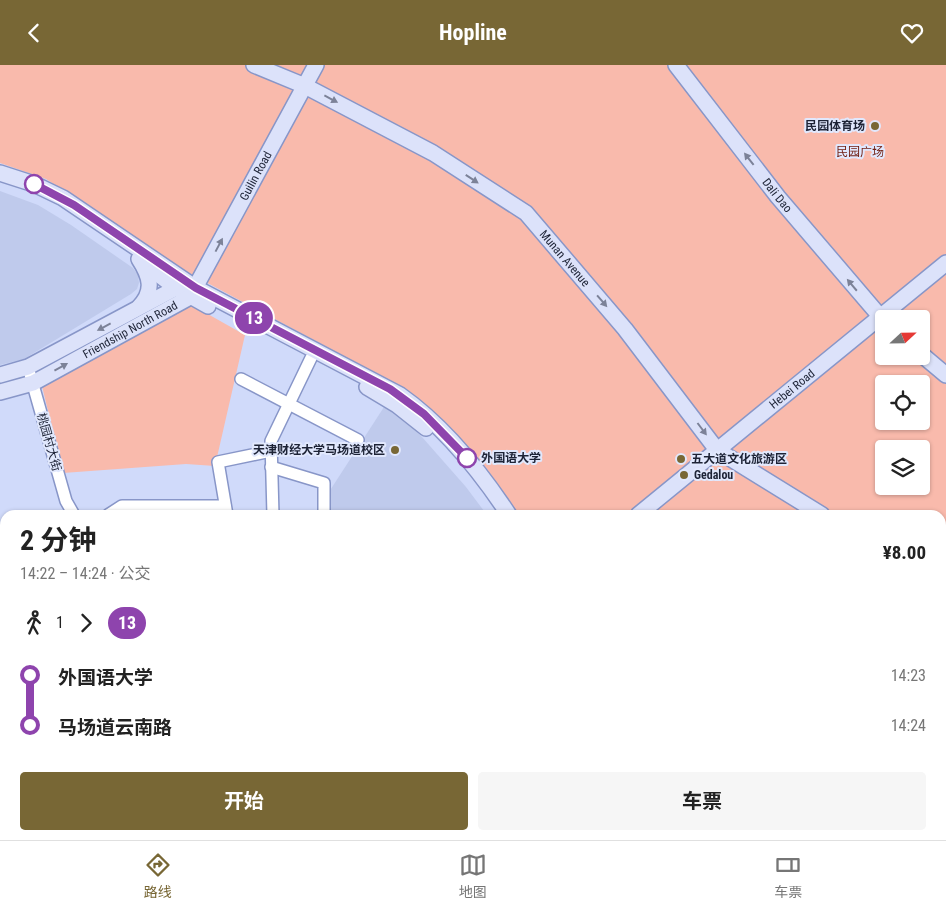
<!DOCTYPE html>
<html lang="zh">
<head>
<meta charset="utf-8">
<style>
  :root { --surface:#fff; --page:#f6f6f6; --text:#222; --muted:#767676; --line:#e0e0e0; --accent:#786735 }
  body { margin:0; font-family:"Roboto Condensed","Noto Sans SC",sans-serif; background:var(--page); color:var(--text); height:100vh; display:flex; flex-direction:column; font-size:19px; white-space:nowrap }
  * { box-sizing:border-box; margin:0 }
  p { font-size:16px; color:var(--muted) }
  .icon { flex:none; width:28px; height:28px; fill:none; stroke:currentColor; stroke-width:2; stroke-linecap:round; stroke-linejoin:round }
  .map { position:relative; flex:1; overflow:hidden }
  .drawer { position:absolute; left:0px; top:445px; width:946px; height:330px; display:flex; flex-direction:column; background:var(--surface); border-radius:15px 15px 0 0; box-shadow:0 1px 4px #0004 }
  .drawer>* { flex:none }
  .badge { padding:0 10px; border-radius:16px; font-size:18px; line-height:32px }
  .needle { width:32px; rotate:68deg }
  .controls { position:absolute; left:875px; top:245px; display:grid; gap:10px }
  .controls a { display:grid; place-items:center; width:55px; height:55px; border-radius:5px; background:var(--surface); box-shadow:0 1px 4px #0004; font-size:25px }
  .map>.badge { position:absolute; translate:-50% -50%; box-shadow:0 0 0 2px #fff }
  .legs { display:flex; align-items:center; gap:8px; height:55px; padding:0 20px; font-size:16px }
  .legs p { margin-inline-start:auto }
  .headline { display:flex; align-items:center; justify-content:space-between; height:85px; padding:0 20px }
  h1 { font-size:28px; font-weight:700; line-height:38px }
  .action { display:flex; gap:10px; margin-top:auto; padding:10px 20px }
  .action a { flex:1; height:58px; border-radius:5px; background:var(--accent); color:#fff; font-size:20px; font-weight:700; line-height:58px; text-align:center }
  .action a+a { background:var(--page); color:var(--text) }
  ul { padding:0 20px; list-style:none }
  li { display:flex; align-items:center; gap:18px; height:50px; font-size:19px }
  li i { display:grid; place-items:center; width:8px; height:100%; margin:0 6px; background:currentColor }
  li i::after { content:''; width:12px; height:12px; margin:-6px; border:4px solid; border-radius:50%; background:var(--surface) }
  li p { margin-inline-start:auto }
  li:first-child i { background:linear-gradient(#0000 50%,currentColor 0) }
  li:last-child i { background:linear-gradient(currentColor 50%,#0000 0) }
  header { display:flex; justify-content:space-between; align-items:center; height:65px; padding:0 20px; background:var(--accent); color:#fff; font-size:22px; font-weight:700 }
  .menu { display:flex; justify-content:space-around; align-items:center; height:70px; border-top:1px solid var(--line); background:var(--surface); font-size:14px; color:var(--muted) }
  .menu a { display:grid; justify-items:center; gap:2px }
  .menu .current { color:var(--accent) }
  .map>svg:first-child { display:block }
  .built { fill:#bfcaec }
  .green { fill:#f9baac; fill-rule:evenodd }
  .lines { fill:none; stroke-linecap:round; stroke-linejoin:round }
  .street-casing { stroke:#8896c8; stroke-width:14 }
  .secondary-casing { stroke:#8896c8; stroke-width:18 }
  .street { stroke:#fff; stroke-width:11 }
  .secondary { stroke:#dce2fa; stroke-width:15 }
  .oneway { fill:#7c8298 }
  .line-1-casing { stroke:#fff; stroke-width:11 }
  .line-1 { stroke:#8e44ad; stroke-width:8 }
  .poi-dot { fill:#786735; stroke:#e1e8fd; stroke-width:2 }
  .stop-1-dot { fill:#fff; stroke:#8e44ad; stroke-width:2.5 }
  .labels { text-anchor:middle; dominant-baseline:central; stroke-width:4; stroke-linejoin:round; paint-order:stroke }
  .poi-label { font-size:12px; font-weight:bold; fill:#1d2336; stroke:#e1e8fd; text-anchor:end }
  .park-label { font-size:12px; fill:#6f1c0f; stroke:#e1e8fd }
  .street-label { font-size:12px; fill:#1d2336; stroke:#e1e8fd }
  .stop-label { font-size:12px; font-weight:bold; fill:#1d2336; stroke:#e1e8fd; text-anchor:start }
</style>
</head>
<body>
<header><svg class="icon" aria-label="back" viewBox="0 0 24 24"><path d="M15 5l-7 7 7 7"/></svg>Hopline<svg class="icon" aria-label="heart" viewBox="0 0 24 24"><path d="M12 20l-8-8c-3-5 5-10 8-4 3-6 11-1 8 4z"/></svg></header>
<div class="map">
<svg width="946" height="775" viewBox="0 0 946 775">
  <rect width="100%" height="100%" fill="#d0dafa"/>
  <g class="built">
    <polygon points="0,126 38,140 71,160 133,203 138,210 139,218 137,224 131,229 24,294 0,300"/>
    <polygon points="384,342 404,354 422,372 466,422 487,450 327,450 327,430"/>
    <polygon points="165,770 707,770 705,775 164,775"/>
  </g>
  <g class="green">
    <path d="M0 0H946V775H937L927 770H941V450H518L487 404 425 340 396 319 187 207 46 114 0 98ZM884 254H921V291H884ZM884 319H921V356H884ZM884 384H921V421H884Z"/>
    <polygon points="190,239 245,270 215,401 186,399 63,408 42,321"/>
  </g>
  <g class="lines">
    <defs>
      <g id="street">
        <polyline points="28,302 66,436 74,450"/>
        <polyline points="241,314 358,375"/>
        <polyline points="271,402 324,418 324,450"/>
        <polyline points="108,450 122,441 225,441"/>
        <polyline points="227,450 218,397 271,386"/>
        <polyline points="273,450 271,376 311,293"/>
        <polyline points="113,770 113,775"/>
        <polyline points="325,770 328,775"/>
        <polyline points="415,770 418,775"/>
        <polyline points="180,775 180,770"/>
        <polyline points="375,775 382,770"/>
        <polyline points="474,775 481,770"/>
        <polyline points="584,775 591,770"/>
        <polyline points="749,775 752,770"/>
      </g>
      <g id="secondary">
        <path id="s1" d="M254 0 305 21 433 88 526 148 625 264 717 385 822 450"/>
        <path id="s2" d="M676 0 778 132 884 256"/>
        <path d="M0 108 34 119 63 133 196 223 400 330C444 361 480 406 509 450"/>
        <path d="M139 194C150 211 155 226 139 242"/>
        <polyline points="154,206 176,223 208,241"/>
        <polyline points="921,289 946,310"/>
        <polyline points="0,310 28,302 176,223 185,223"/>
        <polyline points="367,322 397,340 426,363"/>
        <path id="s3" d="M0 327 33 318 190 232 316 0"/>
        <path id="s4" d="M638 450 946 198"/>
        <polyline points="941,524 946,528"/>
        <polyline points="882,770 890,775"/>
        <polyline points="900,770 909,775"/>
      </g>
    </defs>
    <use href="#street" class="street-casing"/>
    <use href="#secondary" class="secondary-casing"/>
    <use href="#street" class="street"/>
    <use href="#secondary" class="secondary"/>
  </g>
  <defs><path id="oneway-solid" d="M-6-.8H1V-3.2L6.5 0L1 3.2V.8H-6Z" transform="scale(1.25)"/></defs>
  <g class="oneway">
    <use href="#oneway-solid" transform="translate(331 34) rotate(28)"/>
    <use href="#oneway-solid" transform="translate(749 94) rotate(-128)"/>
    <use href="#oneway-solid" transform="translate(472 114) rotate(33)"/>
    <use href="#oneway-solid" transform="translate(219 180) rotate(-62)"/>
    <use href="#oneway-solid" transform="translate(852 220) rotate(-130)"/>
    <use href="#oneway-solid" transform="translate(602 236) rotate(49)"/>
    <use href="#oneway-solid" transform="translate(104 262) rotate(152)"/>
    <use href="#oneway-solid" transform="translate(61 302) rotate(-29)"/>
    <use href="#oneway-solid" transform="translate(702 364) rotate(53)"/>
  </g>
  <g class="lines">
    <defs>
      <polyline id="line-1" points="34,119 74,140 196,223 390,324 424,349 467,393"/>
    </defs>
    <use href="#line-1" class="line-1-casing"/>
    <use href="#line-1" class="line-1"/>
  </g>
  <g class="poi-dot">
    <circle cx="875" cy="61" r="5"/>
    <circle cx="395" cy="385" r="5"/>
    <circle cx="681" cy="394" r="5"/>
    <circle cx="684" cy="410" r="5"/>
  </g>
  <g class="stop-1-dot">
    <circle cx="34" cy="119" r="9"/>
    <circle cx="467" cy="393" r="9"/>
  </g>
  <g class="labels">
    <g class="poi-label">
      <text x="865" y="61">民园体育场</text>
      <text x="385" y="385">天津财经大学马场道校区</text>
      <text x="691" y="394" text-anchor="start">五大道文化旅游区</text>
      <text x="694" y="410" text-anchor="start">Gedalou</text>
    </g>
    <g class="park-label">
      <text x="860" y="87">民园广场</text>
    </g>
    <g class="street-label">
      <text stroke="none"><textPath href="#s3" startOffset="351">Guilin Road</textPath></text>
      <text stroke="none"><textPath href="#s2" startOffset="165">Dali Dao</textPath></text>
      <text stroke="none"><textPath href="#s1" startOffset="370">Munan Avenue</textPath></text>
      <text stroke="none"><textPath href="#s3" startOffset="145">Friendship North Road</textPath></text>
      <text stroke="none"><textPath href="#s4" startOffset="199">Hebei Road</textPath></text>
      <text transform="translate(49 377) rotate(74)">桃园村大街</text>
    </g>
    <g class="stop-label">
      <text x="481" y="393">外国语大学</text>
    </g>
  </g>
</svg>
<div class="controls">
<a><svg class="needle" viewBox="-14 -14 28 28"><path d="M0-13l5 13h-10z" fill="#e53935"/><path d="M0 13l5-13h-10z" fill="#767676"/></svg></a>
<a><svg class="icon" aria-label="locate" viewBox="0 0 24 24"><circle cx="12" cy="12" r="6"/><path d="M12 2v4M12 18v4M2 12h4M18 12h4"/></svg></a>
<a><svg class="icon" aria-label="layers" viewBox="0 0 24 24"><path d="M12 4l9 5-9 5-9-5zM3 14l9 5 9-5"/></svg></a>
</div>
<b class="badge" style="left:254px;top:253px;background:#8e44ad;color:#fff">13</b>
<section class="drawer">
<div class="headline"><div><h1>2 分钟</h1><p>14:22 – 14:24 · 公交</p></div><b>¥8.00</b></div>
<div class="legs"><svg class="icon" aria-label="walk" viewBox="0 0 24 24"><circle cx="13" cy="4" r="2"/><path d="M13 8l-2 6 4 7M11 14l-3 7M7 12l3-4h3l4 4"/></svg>1<svg class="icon" aria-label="forward" viewBox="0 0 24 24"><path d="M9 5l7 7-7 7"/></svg><b class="badge" style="background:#8e44ad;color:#fff">13</b></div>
<ul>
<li><i style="color:#8e44ad"></i><b>外国语大学</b><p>14:23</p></li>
<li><i style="color:#8e44ad"></i><b>马场道云南路</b><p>14:24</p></li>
</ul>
<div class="action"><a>开始</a><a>车票</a></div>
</section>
</div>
<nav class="menu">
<a class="current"><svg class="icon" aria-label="directions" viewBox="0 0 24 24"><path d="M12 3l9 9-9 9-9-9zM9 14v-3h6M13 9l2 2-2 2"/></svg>路线</a>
<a><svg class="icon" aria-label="map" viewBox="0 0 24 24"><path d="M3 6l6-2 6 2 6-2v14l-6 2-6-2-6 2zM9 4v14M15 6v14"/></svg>地图</a>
<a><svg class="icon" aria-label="tickets" viewBox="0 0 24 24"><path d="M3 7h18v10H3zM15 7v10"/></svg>车票</a>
</nav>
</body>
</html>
